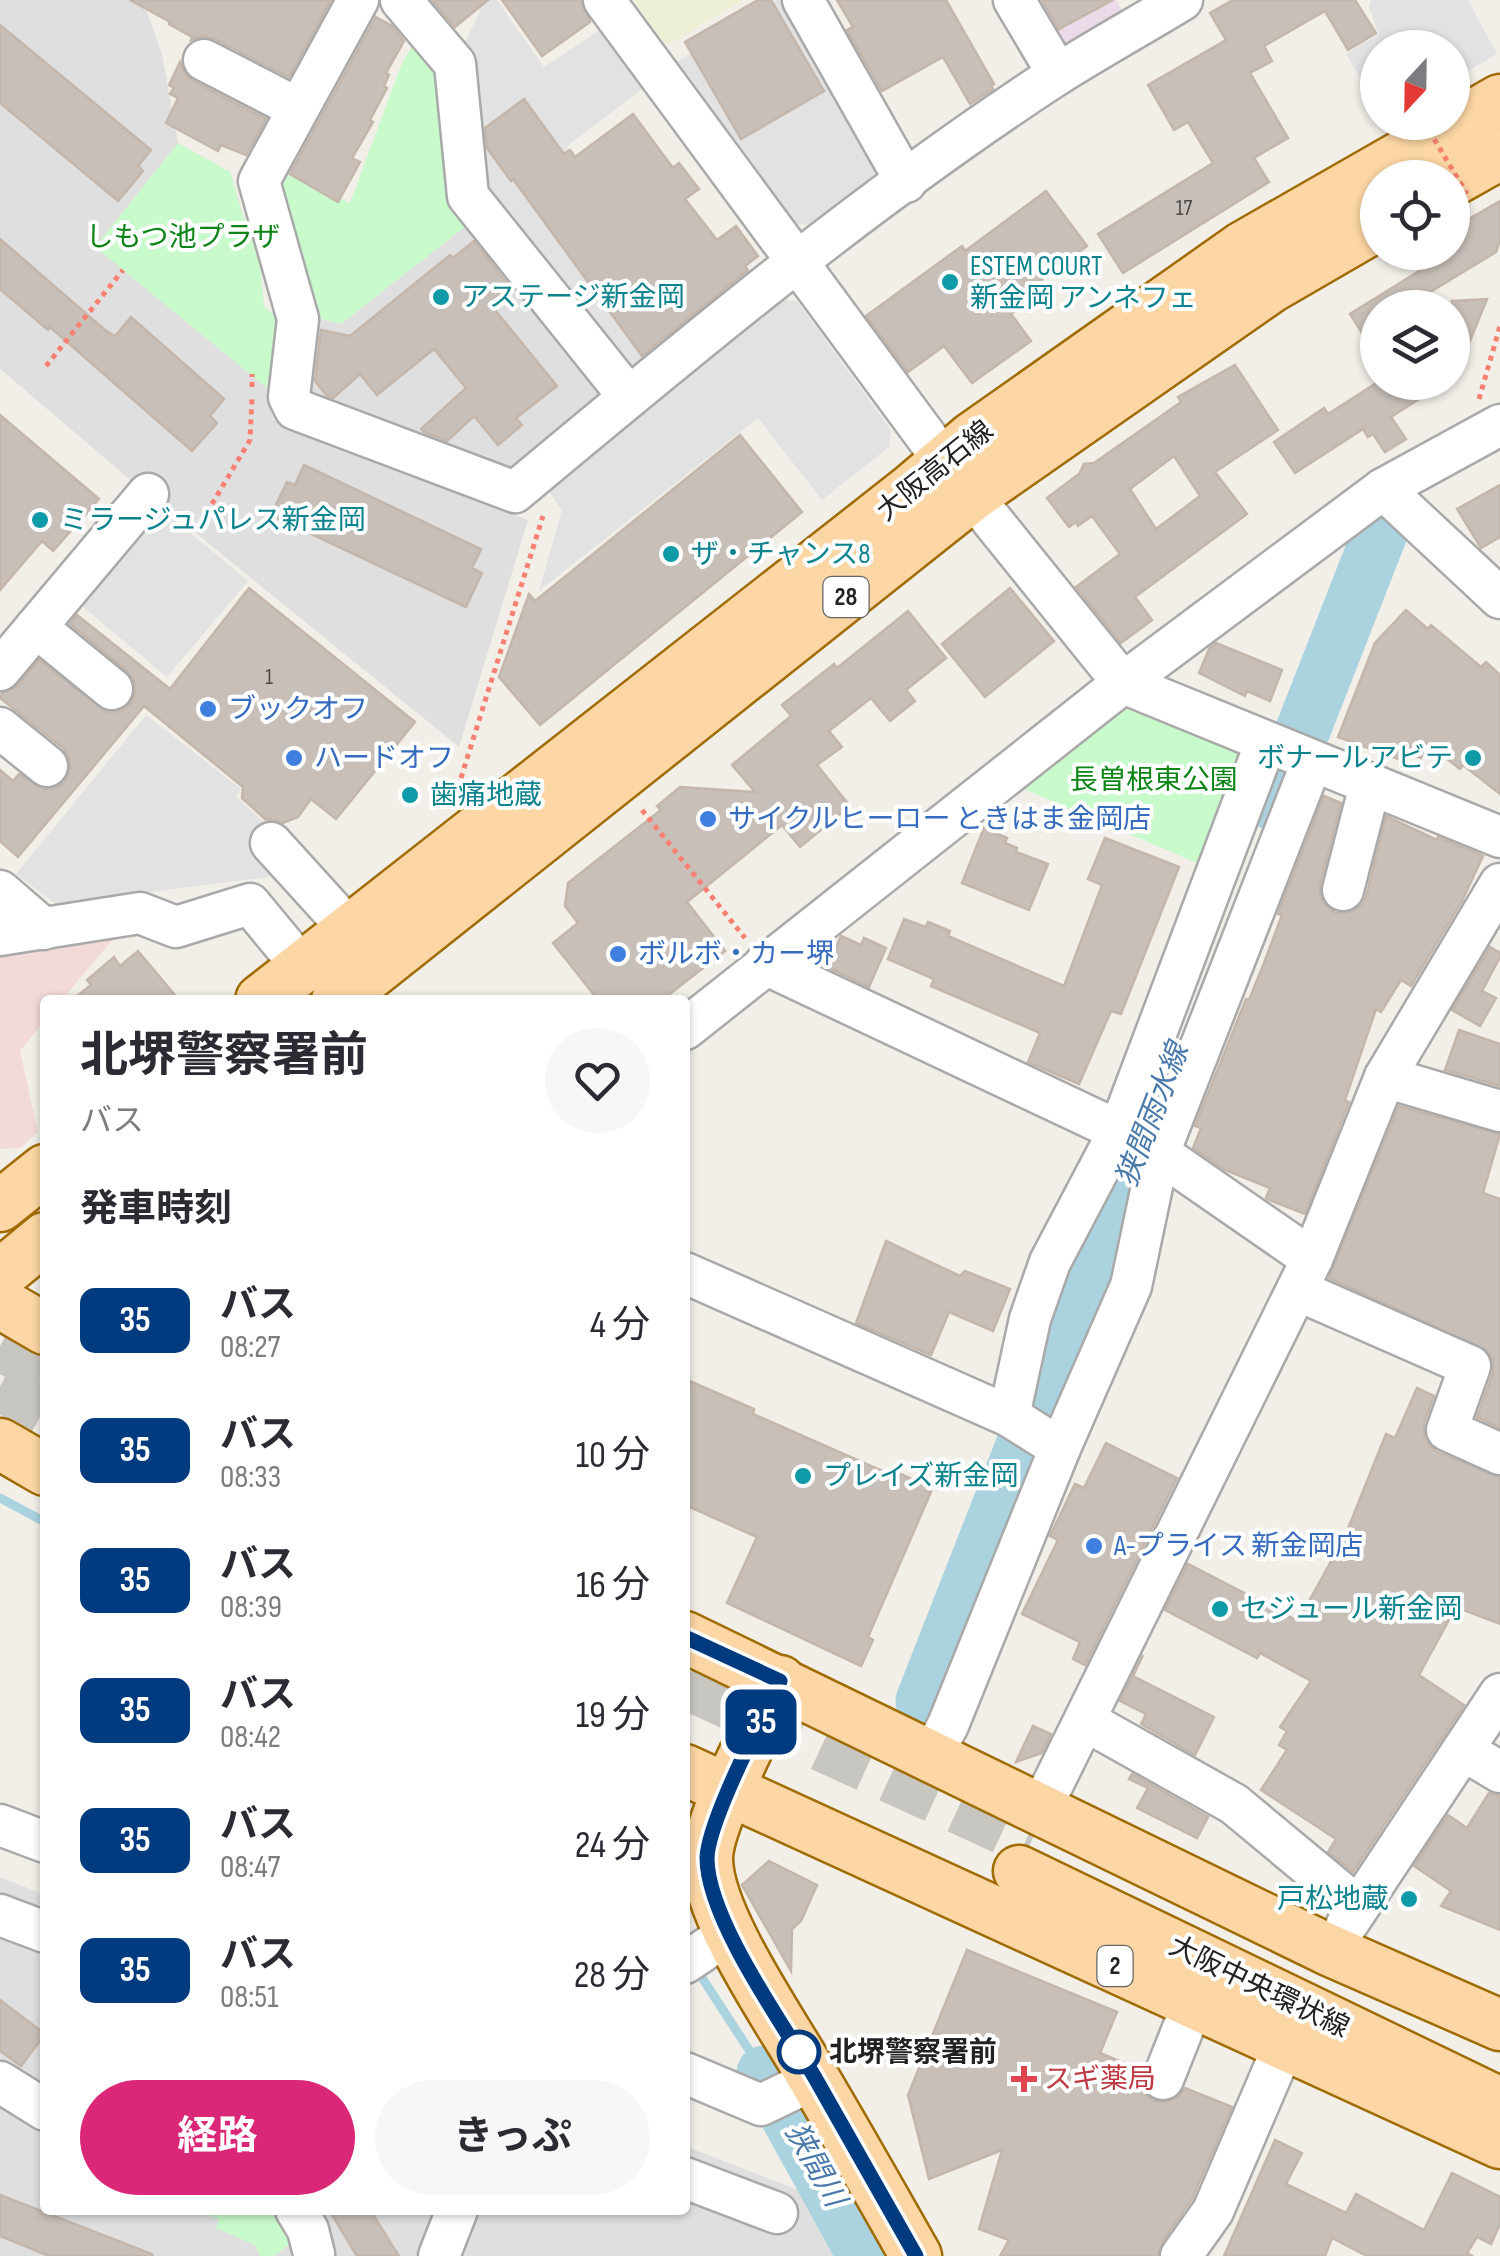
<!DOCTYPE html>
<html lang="ja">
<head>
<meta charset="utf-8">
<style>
  :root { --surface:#fff; --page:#f7f7f7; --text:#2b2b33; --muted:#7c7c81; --accent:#db2777 }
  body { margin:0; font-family:"Sofia Sans Condensed","Noto Sans JP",sans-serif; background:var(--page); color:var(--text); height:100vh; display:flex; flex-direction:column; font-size:38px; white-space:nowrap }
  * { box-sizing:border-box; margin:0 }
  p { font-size:32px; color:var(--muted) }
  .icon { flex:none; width:55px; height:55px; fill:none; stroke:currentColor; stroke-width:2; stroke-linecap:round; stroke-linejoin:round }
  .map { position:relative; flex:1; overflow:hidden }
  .drawer { position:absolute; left:40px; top:995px; width:650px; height:1220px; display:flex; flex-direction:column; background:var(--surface); border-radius:10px; box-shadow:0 2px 8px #0004 }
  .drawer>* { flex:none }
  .badge { padding:0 20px; border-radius:15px; font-size:35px; line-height:65px }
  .needle { width:65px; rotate:202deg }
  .tools { position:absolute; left:1360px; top:30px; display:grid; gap:20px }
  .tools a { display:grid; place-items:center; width:110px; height:110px; border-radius:50%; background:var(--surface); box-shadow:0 2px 8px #0004; font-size:50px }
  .map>.badge { position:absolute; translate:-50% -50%; box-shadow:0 0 0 5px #fff }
  h2 { padding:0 40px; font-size:38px; line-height:90px }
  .round { display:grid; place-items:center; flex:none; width:105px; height:105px; border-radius:52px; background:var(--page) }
  .overview { display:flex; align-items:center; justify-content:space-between; height:170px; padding:0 40px }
  h1 { font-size:48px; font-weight:700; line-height:75px }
  .action { display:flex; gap:20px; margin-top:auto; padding:20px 40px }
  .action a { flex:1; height:115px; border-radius:60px; background:var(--accent); color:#fff; font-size:40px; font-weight:700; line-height:115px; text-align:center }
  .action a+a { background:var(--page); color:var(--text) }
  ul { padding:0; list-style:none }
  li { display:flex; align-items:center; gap:30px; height:130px; padding:0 40px }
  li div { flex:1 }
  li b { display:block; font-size:38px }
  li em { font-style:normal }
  li .badge { min-width:110px; font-weight:700; text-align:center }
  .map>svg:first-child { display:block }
  .residential { fill:#e0dfdf }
  .commercial { fill:#f2dad9 }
  .industrial { fill:#ebdbe8 }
  .farmland { fill:#eef0d5 }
  .park { fill:#c8facc }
  .parking { fill:#e2e2e2 }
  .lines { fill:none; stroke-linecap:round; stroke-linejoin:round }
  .stream { stroke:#aad3df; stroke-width:9 }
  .river { stroke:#aad3df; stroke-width:55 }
  .building { fill:#c7bfb8; stroke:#c4b6ab; stroke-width:2.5; fill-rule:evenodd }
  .major-tunnel { stroke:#c8c6c1; stroke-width:50; stroke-dasharray:50 25; stroke-linecap:butt }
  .minor-casing { stroke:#a9a9a9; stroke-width:45 }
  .major-casing { stroke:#a06b00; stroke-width:55 }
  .path { stroke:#fa8072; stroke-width:5; stroke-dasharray:5 5; stroke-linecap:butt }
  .minor { stroke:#fff; stroke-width:40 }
  .major { stroke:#fcd6a4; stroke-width:50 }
  .path-bridge { stroke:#fa8072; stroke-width:5; stroke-dasharray:5 5; stroke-linecap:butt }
  .line-casing { stroke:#fff; stroke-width:22 }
  .line { stroke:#003b80; stroke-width:15 }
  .culture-dot { fill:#0f9aa8; stroke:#fff; stroke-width:4 }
  .shop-dot { fill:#3f7fe0; stroke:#fff; stroke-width:4 }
  .stop-dot { fill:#fff; stroke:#003b80; stroke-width:5 }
  .health-dot { fill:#e0444e; stroke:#fff; stroke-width:4 }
  .labels { text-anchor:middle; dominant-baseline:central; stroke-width:8; stroke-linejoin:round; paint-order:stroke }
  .number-label { font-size:22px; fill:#4b4948 }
  .shield { fill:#fff; stroke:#646464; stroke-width:2.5 }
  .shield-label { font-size:25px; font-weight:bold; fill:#222 }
  .park-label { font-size:28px; fill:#0c8416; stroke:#fff }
  .culture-label { font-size:28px; fill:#0d838f; stroke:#fff; text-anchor:start }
  .street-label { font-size:28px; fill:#222; stroke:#fff }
  .shop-label { font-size:28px; fill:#366cbe; stroke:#fff; text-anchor:start }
  .stop-label { font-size:28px; font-weight:bold; fill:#222; stroke:#fff; text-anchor:start }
  .health-label { font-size:28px; fill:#be3a42; stroke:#fff; text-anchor:start }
  .water-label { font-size:30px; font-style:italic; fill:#4a7aab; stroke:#fff }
</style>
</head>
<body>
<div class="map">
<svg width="1500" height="2256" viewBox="0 0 1500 2256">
  <rect width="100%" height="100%" fill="#f2efe9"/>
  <g class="residential">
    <polygon points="0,0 141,0 145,6 162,54 178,143 230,172 244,219 258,243 264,306 278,319 267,400 274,420 528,520 459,747 139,487 0,369"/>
    <polygon points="471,222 603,388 600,404 514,471 308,402 310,316 341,324"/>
    <polygon points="0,1877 45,1895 45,2210 685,2210 685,2146 801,2191 837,2256 0,2256"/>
  </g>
  <polygon class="commercial" points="118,933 62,1000 45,1000 45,1020 20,1051 38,1132 20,1148 0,1149 0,950"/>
  <polygon class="industrial" points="1031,0 1116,0 1124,13 1068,47 1053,41"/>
  <polygon class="farmland" points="634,0 743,0 666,46"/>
  <g class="park">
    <polygon points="416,41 442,73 471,222 341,324 310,316 275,183 281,172 350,203 402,63"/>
    <polygon points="178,143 230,172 244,219 258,243 264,306 278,319 267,388 95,247"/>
    <polygon points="1134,709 1235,750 1244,765 1204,866 1022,788 1118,710"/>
    <polygon points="195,2210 284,2210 292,2243 273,2256 260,2256 255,2245 216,2228 219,2219"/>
  </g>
  <g class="parking">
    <polygon points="485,0 497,0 544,67 603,28 646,86 566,147 696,324 641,369 625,366 484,191 463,47"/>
    <polygon points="776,0 783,0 877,164 874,180 812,226 796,223 677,62"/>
    <polygon points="1371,0 1468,0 1497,54 1453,80 1452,48 1378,48 1377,107 1346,54 1379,34 1369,7"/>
    <polygon points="784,299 798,302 891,430 889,447 822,500 758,418 539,591 562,510 547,489"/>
    <polygon points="157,505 248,581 167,677 77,602"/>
    <polygon points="146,715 241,789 236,797 264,822 285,830 316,858 298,873 56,904 16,874"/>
  </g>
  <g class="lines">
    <g class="stream">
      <polyline points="0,1498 45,1522"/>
      <polyline points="695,1967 764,2073"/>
    </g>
    <g class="river">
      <polyline points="1274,804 1382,528"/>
      <polyline points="923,1701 1161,1094"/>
      <polyline points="764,2073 865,2256"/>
    </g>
  </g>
  <g class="building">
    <polygon points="130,0 331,0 289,77 215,39 202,36 191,40 192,37 169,24 170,22"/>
    <polygon points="432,0 488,0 455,27"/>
    <polygon points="502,0 581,0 590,22 542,56"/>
    <polygon points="758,0 771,0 824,91 741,139 685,42"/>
    <polygon points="837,0 946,0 994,84 991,86 993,89 970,104 943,57 882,91 847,30 853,27"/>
    <polygon points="1042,0 1113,0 1059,29"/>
    <polygon points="1233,0 1355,0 1376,33 1348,50 1325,11 1264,46 1272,61 1250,73 1288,138 1254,158 1269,182 1123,273 1098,234 1213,163 1188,122 1174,130 1148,85 1226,40 1210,13"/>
    <polygon points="376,17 392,26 404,41 386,73 389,75 384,86 387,88 370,120 373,122 352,158 360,162 338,202 290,174"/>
    <polygon points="0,25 151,150 138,166 143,171 118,201 0,103"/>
    <polygon points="180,62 185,74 193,81 266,119 246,155 221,145 218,151 166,123 178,98 170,94 174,88 169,85"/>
    <polygon points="524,99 564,154 570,150 575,157 633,114 673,168 679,163 699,189 685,199 717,240 736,226 758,256 745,266 748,270 642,356 513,179 511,181 487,148 485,128"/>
    <polygon points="1046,191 1087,246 1041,280 1047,287 1011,314 1031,341 972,383 944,346 908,372 866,316 962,246 965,251"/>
    <polygon points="1500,201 1500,240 1496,252 1404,308 1378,308 1378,324 1362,333 1350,314 1432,263 1426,252 1452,252 1452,229"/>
    <polygon points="0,239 105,330 115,336 131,317 224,399 210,416 217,423 192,451 50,327 48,330 0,289"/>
    <polygon points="474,241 509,286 490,304 557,386 516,418 522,425 498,445 474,416 447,441 424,432 421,429 466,388 434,349 377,395 360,374 333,398 327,396 315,381 321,330 350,336 450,255 453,258"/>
    <polygon points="1487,299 1453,382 1452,381 1452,301"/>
    <path d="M1235 365 1278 430 1215 472 1247 514 1135 597 1152 620 1121 643 1076 587 1120 554 1092 516 1078 526 1076 522 1069 527 1047 498 1079 474 1084 464 1094 463 1181 402 1178 397ZM1174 456 1200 496 1156 529 1130 489Z"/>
    <polygon points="1378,382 1446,382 1391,417 1406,439 1385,452 1373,434 1368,437 1363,429 1295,473 1274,442 1324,408 1328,414"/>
    <polygon points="0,415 99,499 53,551 42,541 0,590"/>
    <polygon points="740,435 802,512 540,725 499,677 529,594 535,601"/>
    <polygon points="304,465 481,549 472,568 482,573 466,607 271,515 287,482 295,485"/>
    <polygon points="1500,485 1500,537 1481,548 1457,509"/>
    <polygon points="249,588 415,722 336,819 311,799 298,817 283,823 265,819 242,798 243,787 144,706 18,857 0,841 0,770 13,781 19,774 44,789 56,788 65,782 70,769 69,757 63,748 0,698 2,693 17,686 39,660 107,712 121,711 131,703 135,694 134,682 127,671 70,624 77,615 170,689"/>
    <polygon points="1010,588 1054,641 985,697 942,644"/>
    <polygon points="1406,610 1428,629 1431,625 1481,667 1486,662 1500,675 1500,794 1463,765 1460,769 1427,743 1421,758 1409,754 1406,762 1338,737 1375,643"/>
    <polygon points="908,611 946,658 906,690 915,701 890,721 871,698 829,731 842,747 817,765 850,806 800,847 782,825 687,902 725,951 662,1000 598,1000 553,943 578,923 565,906 568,883 661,810 657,806 680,787 755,792 732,765 791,716 782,705 834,664 837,668"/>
    <polygon points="1216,643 1282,670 1270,701 1247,691 1245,696 1199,673 1209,649"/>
    <polygon points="1324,796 1341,803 1320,885 1320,895 1326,906 1336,913 1350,912 1361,906 1366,897 1386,816 1437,840 1438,837 1483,856 1462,901 1411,986 1401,980 1381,1012 1376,1009 1345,1100 1349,1102 1305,1214 1269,1200 1266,1198 1270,1188 1225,1170 1193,1148 1201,1128 1195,1126 1246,999 1249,1000 1264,963 1282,915 1278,914"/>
    <polygon points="984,828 1007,838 1005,843 1017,848 1016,852 1048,864 1029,910 962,883"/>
    <polygon points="1105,838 1179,867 1121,1014 1111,1011 1079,1084 1028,1062 1040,1033 931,986 934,979 888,959 904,919 926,927 928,922 950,931 948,936 1064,986 1102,885 1088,879"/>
    <polygon points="841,936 861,945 864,938 886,948 869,987 827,967"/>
    <polygon points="1490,947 1500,953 1500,957 1482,991 1496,998 1480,1026 1452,1010"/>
    <polygon points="138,951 179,1000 72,1000 91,985 87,980 114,957 120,966"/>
    <polygon points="1459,1030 1500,1044 1500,1086 1445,1070"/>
    <polygon points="1399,1106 1500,1134 1483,1193 1500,1199 1500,1428 1477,1417 1493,1373 1493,1361 1488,1351 1329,1278"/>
    <polygon points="886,1241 960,1276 965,1271 1010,1289 993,1331 949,1312 931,1355 856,1323"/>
    <polygon points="685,1379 754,1409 753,1414 898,1478 901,1474 927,1486 926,1490 931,1492 868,1637 873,1640 861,1666 727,1603 757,1537 685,1505"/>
    <polygon points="1417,1388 1434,1396 1424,1423 1424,1434 1429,1445 1437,1452 1500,1477 1500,1624 1456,1607 1419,1675 1464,1705 1353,1872 1328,1852 1336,1839 1261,1790 1287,1750 1279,1745 1287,1731 1280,1727 1311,1681 1260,1653 1257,1658 1165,1610 1188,1564 1298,1621 1345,1536 1386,1434 1395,1438"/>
    <polygon points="1106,1443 1177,1478 1085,1665 1073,1659 1080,1642 1022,1614 1058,1540 1050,1536 1075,1484 1084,1488"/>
    <polygon points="1143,1655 1133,1676 1214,1717 1195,1755 1141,1724 1146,1714 1120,1701"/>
    <polygon points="1033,1726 1051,1734 1042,1753 1016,1762"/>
    <polygon points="1132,1774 1208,1817 1197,1838 1137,1808 1148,1788 1129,1779"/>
    <polygon points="1489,1793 1500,1796 1500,1930 1441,1906 1451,1891 1414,1866 1448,1815 1467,1828"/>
    <polygon points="769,1861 817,1885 801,1921 792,1929 791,1971 742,1885"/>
    <polygon points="967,1950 1117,2012 1100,2053 1141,2070 1140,2083 1145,2094 1153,2101 1167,2102 1178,2097 1185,2088 1232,2107 1192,2199 1162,2242 1158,2256 1000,2256 1009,2240 979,2229 1002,2150 929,2179 908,2095"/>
    <polygon points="0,2000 45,2034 21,2066 0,2051"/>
    <polygon points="1275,2140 1302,2153 1286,2184 1346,2213 1356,2194 1424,2230 1452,2173 1500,2197 1500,2224 1491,2244 1477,2237 1467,2253 1473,2256 1367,2256 1332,2238 1325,2256 1224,2256"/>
    <polygon points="0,2195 152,2254 152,2256 49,2256 0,2236"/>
    <polygon points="329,2210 370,2210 399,2256 357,2256"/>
  </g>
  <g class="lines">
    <g class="major-tunnel">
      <polyline points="0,1346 45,1370"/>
      <polyline points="0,1386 45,1411"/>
      <polyline points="685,1684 1031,1842"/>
    </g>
    <defs>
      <g id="minor">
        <path d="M358 0 259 181 298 319 289 397 295 409 515 492C690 346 867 198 1058 74 1099 48 1141 25 1182 0"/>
        <polyline points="401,0 455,64 468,196 629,397"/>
        <polyline points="604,0 945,462 1123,683 1500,837"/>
        <polyline points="803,0 906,182"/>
        <polyline points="1014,0 1058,74"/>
        <polyline points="204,60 297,108"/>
        <polyline points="1383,489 1500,598"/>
        <polyline points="36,627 112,689"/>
        <polyline points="0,670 148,494"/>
        <polyline points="0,728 47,766"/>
        <polyline points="271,843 350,930"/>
        <polyline points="1343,890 1370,785"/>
        <polyline points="0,891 44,929"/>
        <polyline points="0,935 140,913 176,927 250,904 303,968"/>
        <polyline points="765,964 1119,1131 1159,1153 1312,1259"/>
        <polyline points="685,1029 1123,683 1383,489 1500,425"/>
        <polyline points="1385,1077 1500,1111"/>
        <polyline points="685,1273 1009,1416 1060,1448 948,1725 931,1757"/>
        <polyline points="1297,1290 1470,1366 1447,1430 1500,1454"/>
        <polyline points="1009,1416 1030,1319 1050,1262 1119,1131 1266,742"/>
        <polyline points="1060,1448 1131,1286 1159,1153 1312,762"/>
        <polyline points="1086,1721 1234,1804 1358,1907"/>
        <polyline points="1463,1750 1500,1772"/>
        <polyline points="1041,1808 1312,1259 1385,1077 1500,884"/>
        <polyline points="0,1825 45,1842"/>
        <polyline points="0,1915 45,1932"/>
        <polyline points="1346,1926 1500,1694"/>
        <polyline points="685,1963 731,1932"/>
        <polyline points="685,2073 761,2105 815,2079"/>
        <polyline points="1163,2079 1194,2001"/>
        <polyline points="0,2082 45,2110"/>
        <polyline points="685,2178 777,2213"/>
        <polyline points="296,2210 308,2230 314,2254"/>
        <polyline points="439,2256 457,2210"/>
        <polyline points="1181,2256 1213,2211 1285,2043"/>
      </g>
      <g id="major">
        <polyline points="1452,181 1500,154"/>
        <polyline points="261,1000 911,490 972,438 1243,247 1500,100"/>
        <polyline points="337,1000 973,495 1271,287 1378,225"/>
        <polyline points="0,1206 45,1170"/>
        <polyline points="0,1275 45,1238"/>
        <polyline points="0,1303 45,1329"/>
        <polyline points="0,1444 45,1470"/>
        <polyline points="685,1637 1329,1950 1500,2025"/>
        <path d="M780 1681C762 1720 708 1820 707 1858 707 1917 783 2024 813 2077 848 2136 882 2196 916 2256"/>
        <polyline points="685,1770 1500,2143"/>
        <polyline points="1019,1871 1500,2103"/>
      </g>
    </defs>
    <use href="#minor" class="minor-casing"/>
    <use href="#major" class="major-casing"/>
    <g class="path">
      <polyline points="46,366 123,270"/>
      <polyline points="252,387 252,374"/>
      <polyline points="1479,399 1500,326"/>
      <polyline points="212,504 250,440 252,398"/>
      <polyline points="455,797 543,516"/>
      <polyline points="642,810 745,938"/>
    </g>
    <use href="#minor" class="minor"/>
    <use href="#major" class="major"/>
    <polyline class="path-bridge" points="1424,122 1467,194"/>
  </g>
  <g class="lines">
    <defs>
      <path id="line" d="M685 1637 780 1681C762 1719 708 1821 707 1858 707 1918 782 2023 814 2076 848 2136 882 2196 916 2256"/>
    </defs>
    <use href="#line" class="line-casing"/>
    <use href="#line" class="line"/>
  </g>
  <g class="culture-dot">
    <circle cx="950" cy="282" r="10"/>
    <circle cx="441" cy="297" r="10"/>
    <circle cx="40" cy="520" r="10"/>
    <circle cx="671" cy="554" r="10"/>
    <circle cx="1473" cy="758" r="10"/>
    <circle cx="410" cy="795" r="10"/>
    <circle cx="803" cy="1476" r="10"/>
    <circle cx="1220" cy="1609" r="10"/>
    <circle cx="1409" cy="1899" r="10"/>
  </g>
  <g class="shop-dot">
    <circle cx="208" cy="709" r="10"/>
    <circle cx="294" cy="758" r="10"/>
    <circle cx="708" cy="819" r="10"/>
    <circle cx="618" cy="954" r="10"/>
    <circle cx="1094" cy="1546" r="10"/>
  </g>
  <circle class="stop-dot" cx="799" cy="2052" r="20"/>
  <path class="health-dot" d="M1019 2064h10v10h10v10h-10v10h-10v-10h-10v-10h10z"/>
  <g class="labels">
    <g class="number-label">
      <text x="1184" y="208">17</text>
      <text x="269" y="677">1</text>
    </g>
    <g class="shield">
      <rect x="823.5" y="577" width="45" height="40" rx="8"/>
      <rect x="1097.5" y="1946" width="35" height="40" rx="8"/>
    </g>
    <g class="shield-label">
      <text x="846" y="597">28</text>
      <text x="1115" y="1966">2</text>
    </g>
    <g class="park-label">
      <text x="183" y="237">しもつ池プラザ</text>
      <text x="1154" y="780">長曽根東公園</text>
    </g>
    <g class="culture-label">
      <text x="970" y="266">ESTEM COURT<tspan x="970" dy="32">新金岡 アンネフェ</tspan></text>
      <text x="461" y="297">アステージ新金岡</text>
      <text x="60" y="520">ミラージュパレス新金岡</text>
      <text x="691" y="554">ザ・チャンス8</text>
      <text x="1453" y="758" text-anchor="end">ボナールアビテ</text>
      <text x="430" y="795">歯痛地蔵</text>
      <text x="823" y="1476">プレイズ新金岡</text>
      <text x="1240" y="1609">セジュール新金岡</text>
      <text x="1389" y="1899" text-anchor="end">戸松地蔵</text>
    </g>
    <g class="street-label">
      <text transform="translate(935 471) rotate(-39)">大阪高石線</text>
      <text transform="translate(1259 1987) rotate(26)">大阪中央環状線</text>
    </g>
    <g class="shop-label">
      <text x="228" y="709">ブックオフ</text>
      <text x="314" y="758">ハードオフ</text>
      <text x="728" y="819">サイクルヒーロー ときはま金岡店</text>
      <text x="638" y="954">ボルボ・カー堺</text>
      <text x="1114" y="1546">A-プライス 新金岡店</text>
    </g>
    <g class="stop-label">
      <text x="829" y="2052">北堺警察署前</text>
    </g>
    <g class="health-label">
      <text x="1044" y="2079">スギ薬局</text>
    </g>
    <g class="water-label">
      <text transform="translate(1153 1115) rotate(-69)">狭間雨水線</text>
      <text transform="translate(815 2165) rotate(61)">狭間川</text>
    </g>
  </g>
</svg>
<div class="tools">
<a><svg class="needle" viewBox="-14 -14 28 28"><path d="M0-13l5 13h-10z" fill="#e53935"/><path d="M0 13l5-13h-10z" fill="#7c7c81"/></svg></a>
<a><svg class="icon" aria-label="locate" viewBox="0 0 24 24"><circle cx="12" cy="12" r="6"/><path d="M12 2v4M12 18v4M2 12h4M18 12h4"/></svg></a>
<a><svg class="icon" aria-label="layers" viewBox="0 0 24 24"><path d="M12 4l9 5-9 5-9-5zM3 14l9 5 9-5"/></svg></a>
</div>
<b class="badge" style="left:761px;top:1722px;background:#003b80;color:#fff">35</b>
<section class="drawer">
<div class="overview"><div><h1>北堺警察署前</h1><p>バス</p></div><a class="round"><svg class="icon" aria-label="heart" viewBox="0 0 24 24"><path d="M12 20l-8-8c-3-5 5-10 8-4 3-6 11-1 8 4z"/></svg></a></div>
<h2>発車時刻</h2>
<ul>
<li><span class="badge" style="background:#003b80;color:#fff">35</span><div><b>バス</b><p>08:27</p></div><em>4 分</em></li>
<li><span class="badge" style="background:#003b80;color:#fff">35</span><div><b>バス</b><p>08:33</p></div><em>10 分</em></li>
<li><span class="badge" style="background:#003b80;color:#fff">35</span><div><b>バス</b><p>08:39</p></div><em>16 分</em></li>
<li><span class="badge" style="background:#003b80;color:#fff">35</span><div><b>バス</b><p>08:42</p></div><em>19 分</em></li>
<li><span class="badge" style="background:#003b80;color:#fff">35</span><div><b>バス</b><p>08:47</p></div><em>24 分</em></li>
<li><span class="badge" style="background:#003b80;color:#fff">35</span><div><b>バス</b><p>08:51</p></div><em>28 分</em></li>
</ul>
<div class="action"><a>経路</a><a>きっぷ</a></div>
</section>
</div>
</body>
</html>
